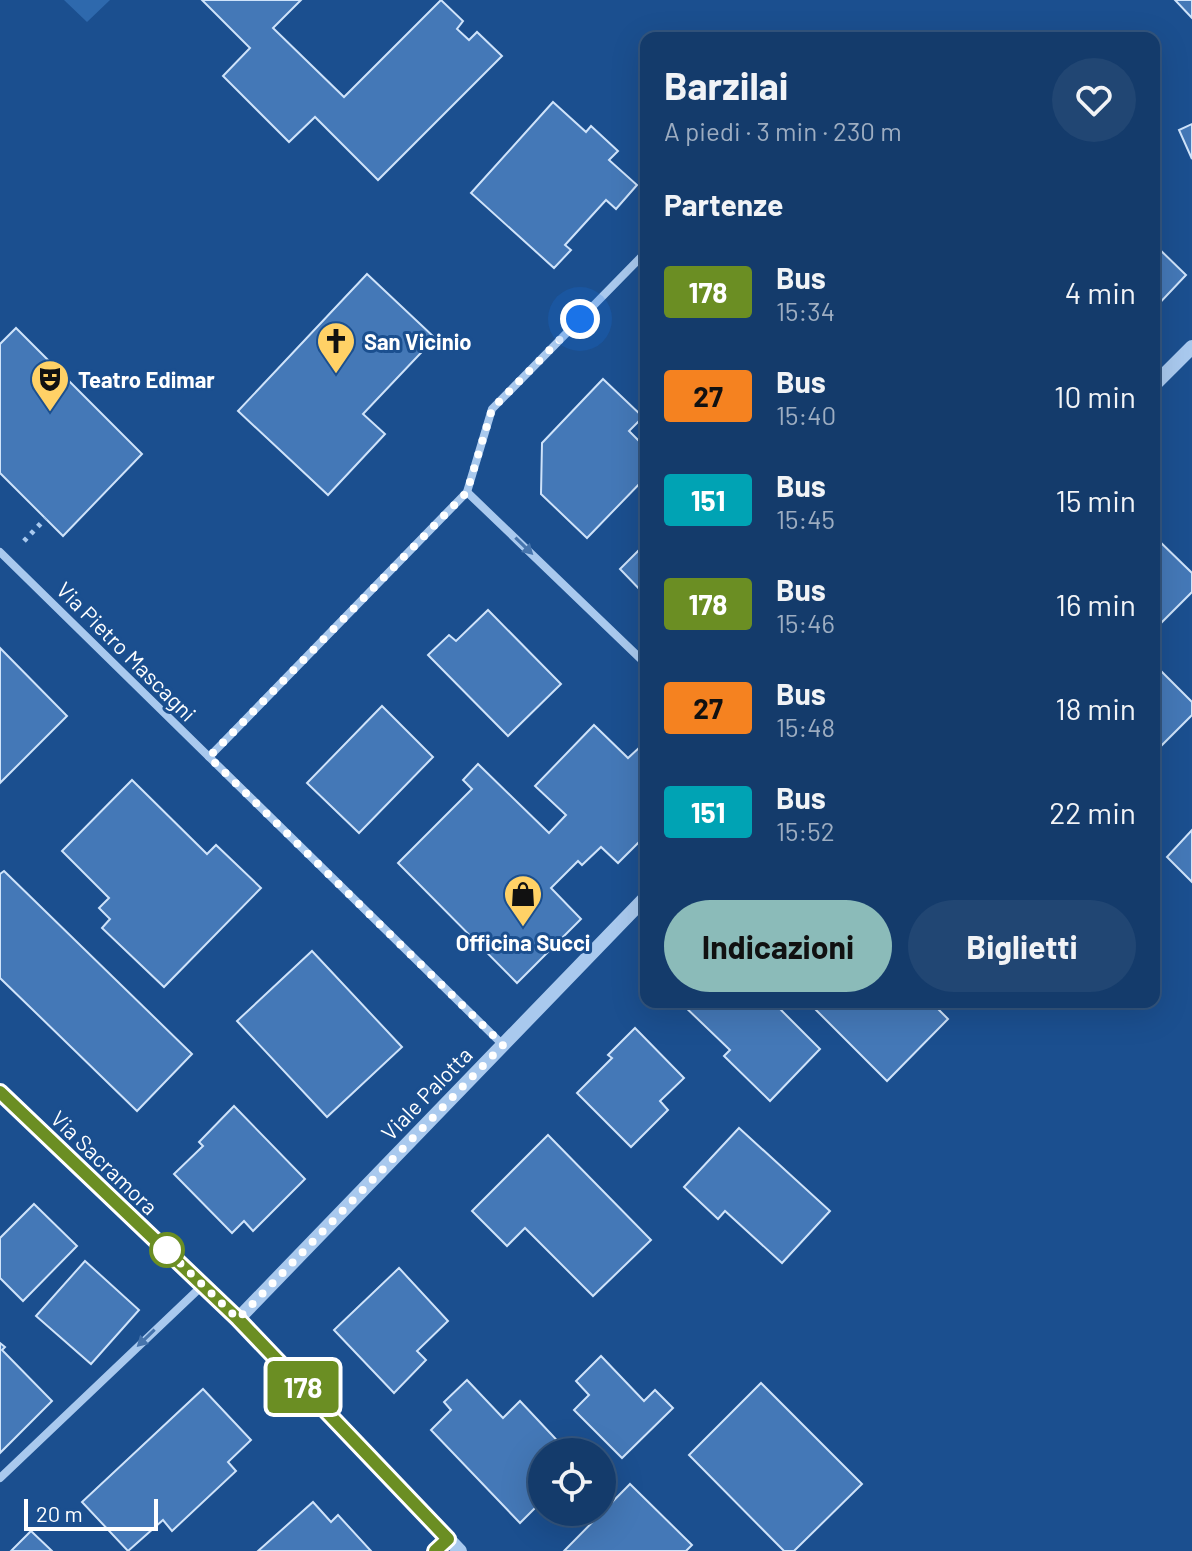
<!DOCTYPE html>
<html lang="it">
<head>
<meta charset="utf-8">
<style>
  :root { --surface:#143b6b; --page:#214673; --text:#f1f3f6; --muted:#9dadc1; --line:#33557e; --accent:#8bbbb9 }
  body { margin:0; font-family:Barlow,sans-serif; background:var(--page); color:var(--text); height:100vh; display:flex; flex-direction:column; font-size:30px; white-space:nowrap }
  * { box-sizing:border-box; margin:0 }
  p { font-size:26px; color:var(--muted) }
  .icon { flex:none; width:44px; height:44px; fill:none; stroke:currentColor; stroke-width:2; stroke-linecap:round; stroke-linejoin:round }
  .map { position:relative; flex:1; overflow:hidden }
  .sheet { position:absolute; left:640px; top:32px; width:520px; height:976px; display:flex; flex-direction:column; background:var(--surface); border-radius:16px; box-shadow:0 8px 32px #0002,0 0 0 2px var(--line) }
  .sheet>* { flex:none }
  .badge { padding:0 16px; border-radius:6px; font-size:28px; line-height:52px }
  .tools { position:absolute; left:528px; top:1438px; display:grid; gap:16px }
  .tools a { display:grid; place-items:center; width:88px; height:88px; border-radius:50%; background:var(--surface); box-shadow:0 8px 32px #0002,0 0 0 2px var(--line); font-size:40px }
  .scale { position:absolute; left:24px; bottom:20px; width:134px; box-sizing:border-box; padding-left:8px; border:4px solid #fff; border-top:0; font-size:22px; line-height:28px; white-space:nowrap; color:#fff; -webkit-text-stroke:6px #1b4f8f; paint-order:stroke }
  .you { position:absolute; width:40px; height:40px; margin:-20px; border:6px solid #fff; border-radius:50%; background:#1a73e8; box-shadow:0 0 0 12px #1a73e833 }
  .map>.badge { position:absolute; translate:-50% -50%; box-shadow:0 0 0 4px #fff }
  h2 { padding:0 24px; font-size:30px; line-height:72px }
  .round { display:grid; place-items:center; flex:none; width:84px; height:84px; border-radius:42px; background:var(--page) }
  .head { display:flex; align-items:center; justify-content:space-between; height:136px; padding:0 24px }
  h1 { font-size:38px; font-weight:700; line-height:60px }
  .button { display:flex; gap:16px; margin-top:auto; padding:16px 24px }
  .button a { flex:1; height:92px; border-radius:48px; background:var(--accent); color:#111; font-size:32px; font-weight:700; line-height:92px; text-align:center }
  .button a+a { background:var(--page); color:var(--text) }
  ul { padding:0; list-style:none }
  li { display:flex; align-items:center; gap:24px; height:104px; padding:0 24px }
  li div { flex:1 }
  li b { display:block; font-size:30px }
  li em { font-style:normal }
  li .badge { min-width:88px; font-weight:700; text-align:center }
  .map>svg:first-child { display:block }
  .green { fill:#2e69ad }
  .building { fill:#4478b7; stroke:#cfe3fa; stroke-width:2 }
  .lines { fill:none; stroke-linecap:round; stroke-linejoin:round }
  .path { stroke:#a9c9ee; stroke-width:5; stroke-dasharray:4 6; stroke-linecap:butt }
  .minor { stroke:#a9c9ee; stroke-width:8 }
  .tertiary { stroke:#a9c9ee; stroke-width:14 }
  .oneway { fill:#4674ac }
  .line-casing { stroke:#fff; stroke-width:18 }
  .line { stroke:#6b8e23; stroke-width:12 }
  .walk { stroke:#fff; stroke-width:8; stroke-dasharray:0 14.4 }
  .stop-dot { fill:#fff; stroke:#6b8e23; stroke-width:4 }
  .labels { text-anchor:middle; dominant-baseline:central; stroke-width:6; stroke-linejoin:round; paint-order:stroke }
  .poi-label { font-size:22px; font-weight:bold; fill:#fff; stroke:#1b4f8f; text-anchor:start }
  .street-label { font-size:22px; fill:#fff; stroke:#1b4f8f }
</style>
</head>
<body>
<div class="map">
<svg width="1192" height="1551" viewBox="0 0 1192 1551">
  <rect width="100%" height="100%" fill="#1b4f8f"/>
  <polygon class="green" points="64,0 110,0 87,22"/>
  <g class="building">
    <polygon points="202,0 301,0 273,28 344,97 441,0 463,21 457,29 469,40 477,32 502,56 378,180 315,117 289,142 223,76 250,48"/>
    <polygon points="1175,0 1192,0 1192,18"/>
    <polygon points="553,102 586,132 591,126 618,151 609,160 637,185 616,209 606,200 565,245 571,250 554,268 471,193"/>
    <polygon points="1192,124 1192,159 1179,130"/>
    <polygon points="1154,244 1186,275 1154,309"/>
    <polygon points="367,274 435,338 363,414 385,434 328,495 238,411"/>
    <polygon points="16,328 142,454 63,536 0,473 0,344"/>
    <polygon points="603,379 643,417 629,431 646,448 646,477 587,538 541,494 542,443"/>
    <polygon points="1154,536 1192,573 1192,592 1154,630"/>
    <polygon points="646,543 646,596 620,569"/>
    <polygon points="488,610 561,684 508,736 428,655 449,635 456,641"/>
    <polygon points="0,648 67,716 0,783"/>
    <polygon points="1154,664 1192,702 1192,715 1154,753"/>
    <polygon points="382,706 433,757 359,833 307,783"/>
    <polygon points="594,725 628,758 641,746 646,750 646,835 618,863 601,847 582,865 578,861 551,888 581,919 517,983 398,863 472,789 463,780 478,764 549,833 566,815 535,786"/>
    <polygon points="132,780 207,854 216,845 261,888 164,987 102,928 110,919 99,908 109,898 62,851"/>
    <polygon points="1192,830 1192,882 1167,857"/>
    <polygon points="4,871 192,1054 137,1111 0,978 0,874"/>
    <polygon points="312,951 402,1047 327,1117 237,1021"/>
    <polygon points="680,1002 782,1002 778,1007 820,1049 770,1101 724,1056 730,1050"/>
    <polygon points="808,1002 943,1002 937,1008 948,1019 887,1081"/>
    <polygon points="635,1028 684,1078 660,1101 668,1110 631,1147 577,1093 612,1058 608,1055"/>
    <polygon points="234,1106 305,1179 253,1231 244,1221 232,1233 174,1174 203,1146 199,1142"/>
    <polygon points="739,1128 830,1211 782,1263 725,1211 718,1219 684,1187"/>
    <polygon points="548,1135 651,1240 593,1296 525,1228 507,1246 472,1211"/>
    <polygon points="34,1204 77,1246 23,1301 0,1278 0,1238"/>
    <polygon points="85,1261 139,1310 91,1364 36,1316"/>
    <polygon points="399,1268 448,1321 417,1351 426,1360 394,1393 334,1330"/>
    <polygon points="0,1343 5,1347 2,1350 52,1401 0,1453"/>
    <polygon points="601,1356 644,1401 655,1390 673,1408 622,1458 574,1410 589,1395 576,1381"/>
    <polygon points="467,1380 503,1418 520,1401 568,1452 542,1452 542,1501 520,1523 431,1430 451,1410 444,1402"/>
    <polygon points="761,1383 862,1484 794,1551 784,1551 689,1455"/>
    <polygon points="203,1389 251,1440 228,1462 236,1471 172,1531 163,1520 128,1551 82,1502"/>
    <polygon points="630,1484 692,1545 686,1551 564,1551"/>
    <polygon points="313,1502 331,1522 338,1515 371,1551 258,1551"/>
    <polygon points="31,1531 52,1551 11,1551"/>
  </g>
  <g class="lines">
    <polyline class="path" points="24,541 46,518"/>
    <g class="minor">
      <polyline points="467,492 646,664"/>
      <polyline points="0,552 503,1045"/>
      <polyline points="209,757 467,492 492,409 646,252"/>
      <polyline points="0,1478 203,1285"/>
      <polyline points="435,1551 448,1539"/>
    </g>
    <g class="tertiary">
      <polyline points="1154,385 1192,347"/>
      <polyline points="0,1092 238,1319 460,1551"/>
      <polyline points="238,1319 646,897"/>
    </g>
  </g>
  <defs><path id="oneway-solid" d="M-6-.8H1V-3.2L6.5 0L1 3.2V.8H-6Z" transform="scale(2)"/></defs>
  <g class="oneway">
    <use href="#oneway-solid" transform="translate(524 546) rotate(44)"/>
    <use href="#oneway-solid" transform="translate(146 1338) rotate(136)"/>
  </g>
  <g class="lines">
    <defs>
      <polyline id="line" points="0,1092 238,1319 448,1539 435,1551"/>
    </defs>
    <use href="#line" class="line-casing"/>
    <use href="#line" class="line"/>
    <polyline class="walk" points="167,1250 158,1242 238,1319 503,1045 209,757 467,492 492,409 580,319"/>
  </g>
  <defs>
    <symbol id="church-pin" viewBox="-11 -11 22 30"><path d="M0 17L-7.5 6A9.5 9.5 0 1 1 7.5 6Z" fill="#ffd166" stroke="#1b4f8f"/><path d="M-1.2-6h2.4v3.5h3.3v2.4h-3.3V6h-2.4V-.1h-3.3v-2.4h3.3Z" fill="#111"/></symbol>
    <symbol id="theatre-pin" viewBox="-11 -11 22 30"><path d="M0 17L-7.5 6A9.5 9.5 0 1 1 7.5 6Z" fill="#ffd166" stroke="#1b4f8f"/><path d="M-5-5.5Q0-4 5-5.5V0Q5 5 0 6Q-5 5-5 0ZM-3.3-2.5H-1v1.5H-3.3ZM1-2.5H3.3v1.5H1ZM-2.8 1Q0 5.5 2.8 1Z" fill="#111"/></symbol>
    <symbol id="shop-pin" viewBox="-11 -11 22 30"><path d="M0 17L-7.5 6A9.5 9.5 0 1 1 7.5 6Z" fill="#ffd166" stroke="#1b4f8f"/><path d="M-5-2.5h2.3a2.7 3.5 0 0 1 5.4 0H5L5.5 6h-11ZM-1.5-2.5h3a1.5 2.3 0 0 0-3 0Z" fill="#111"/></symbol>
  </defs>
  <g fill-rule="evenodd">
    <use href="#church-pin" x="314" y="319" width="44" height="60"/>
    <use href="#theatre-pin" x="28" y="357" width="44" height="60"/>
    <use href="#shop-pin" x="501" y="872" width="44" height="60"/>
  </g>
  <circle class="stop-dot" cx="167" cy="1250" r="16"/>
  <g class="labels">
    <g class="poi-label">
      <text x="364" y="341">San Vicinio</text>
      <text x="78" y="379">Teatro Edimar</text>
      <text x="523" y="942" text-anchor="middle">Officina Succi</text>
    </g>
    <g class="street-label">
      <text transform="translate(127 651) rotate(45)">Via Pietro Mascagni</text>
      <text transform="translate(426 1093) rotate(-46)">Viale Palotta</text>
      <text transform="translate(105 1162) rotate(44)">Via Sacramora</text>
    </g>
  </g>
</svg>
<div class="tools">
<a><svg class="icon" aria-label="locate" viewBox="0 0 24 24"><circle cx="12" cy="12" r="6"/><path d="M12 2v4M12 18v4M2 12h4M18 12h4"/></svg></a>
</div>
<div class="scale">20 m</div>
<div class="you" style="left:580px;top:319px"></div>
<b class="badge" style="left:303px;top:1387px;background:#6b8e23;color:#fff">178</b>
<section class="sheet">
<div class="head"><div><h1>Barzilai</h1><p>A piedi · 3 min · 230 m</p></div><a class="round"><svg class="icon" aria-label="heart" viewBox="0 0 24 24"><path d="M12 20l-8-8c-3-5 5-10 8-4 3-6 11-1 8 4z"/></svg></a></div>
<h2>Partenze</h2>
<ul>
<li><span class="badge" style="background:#6b8e23;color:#fff">178</span><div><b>Bus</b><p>15:34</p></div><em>4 min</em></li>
<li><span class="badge" style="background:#f58220;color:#111">27</span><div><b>Bus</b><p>15:40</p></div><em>10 min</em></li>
<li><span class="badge" style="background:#00a3b4;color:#fff">151</span><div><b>Bus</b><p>15:45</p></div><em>15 min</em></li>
<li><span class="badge" style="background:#6b8e23;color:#fff">178</span><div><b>Bus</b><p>15:46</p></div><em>16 min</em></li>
<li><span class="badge" style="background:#f58220;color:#111">27</span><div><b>Bus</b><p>15:48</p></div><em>18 min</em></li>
<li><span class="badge" style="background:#00a3b4;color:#fff">151</span><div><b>Bus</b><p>15:52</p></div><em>22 min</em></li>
</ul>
<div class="button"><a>Indicazioni</a><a>Biglietti</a></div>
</section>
</div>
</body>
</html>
